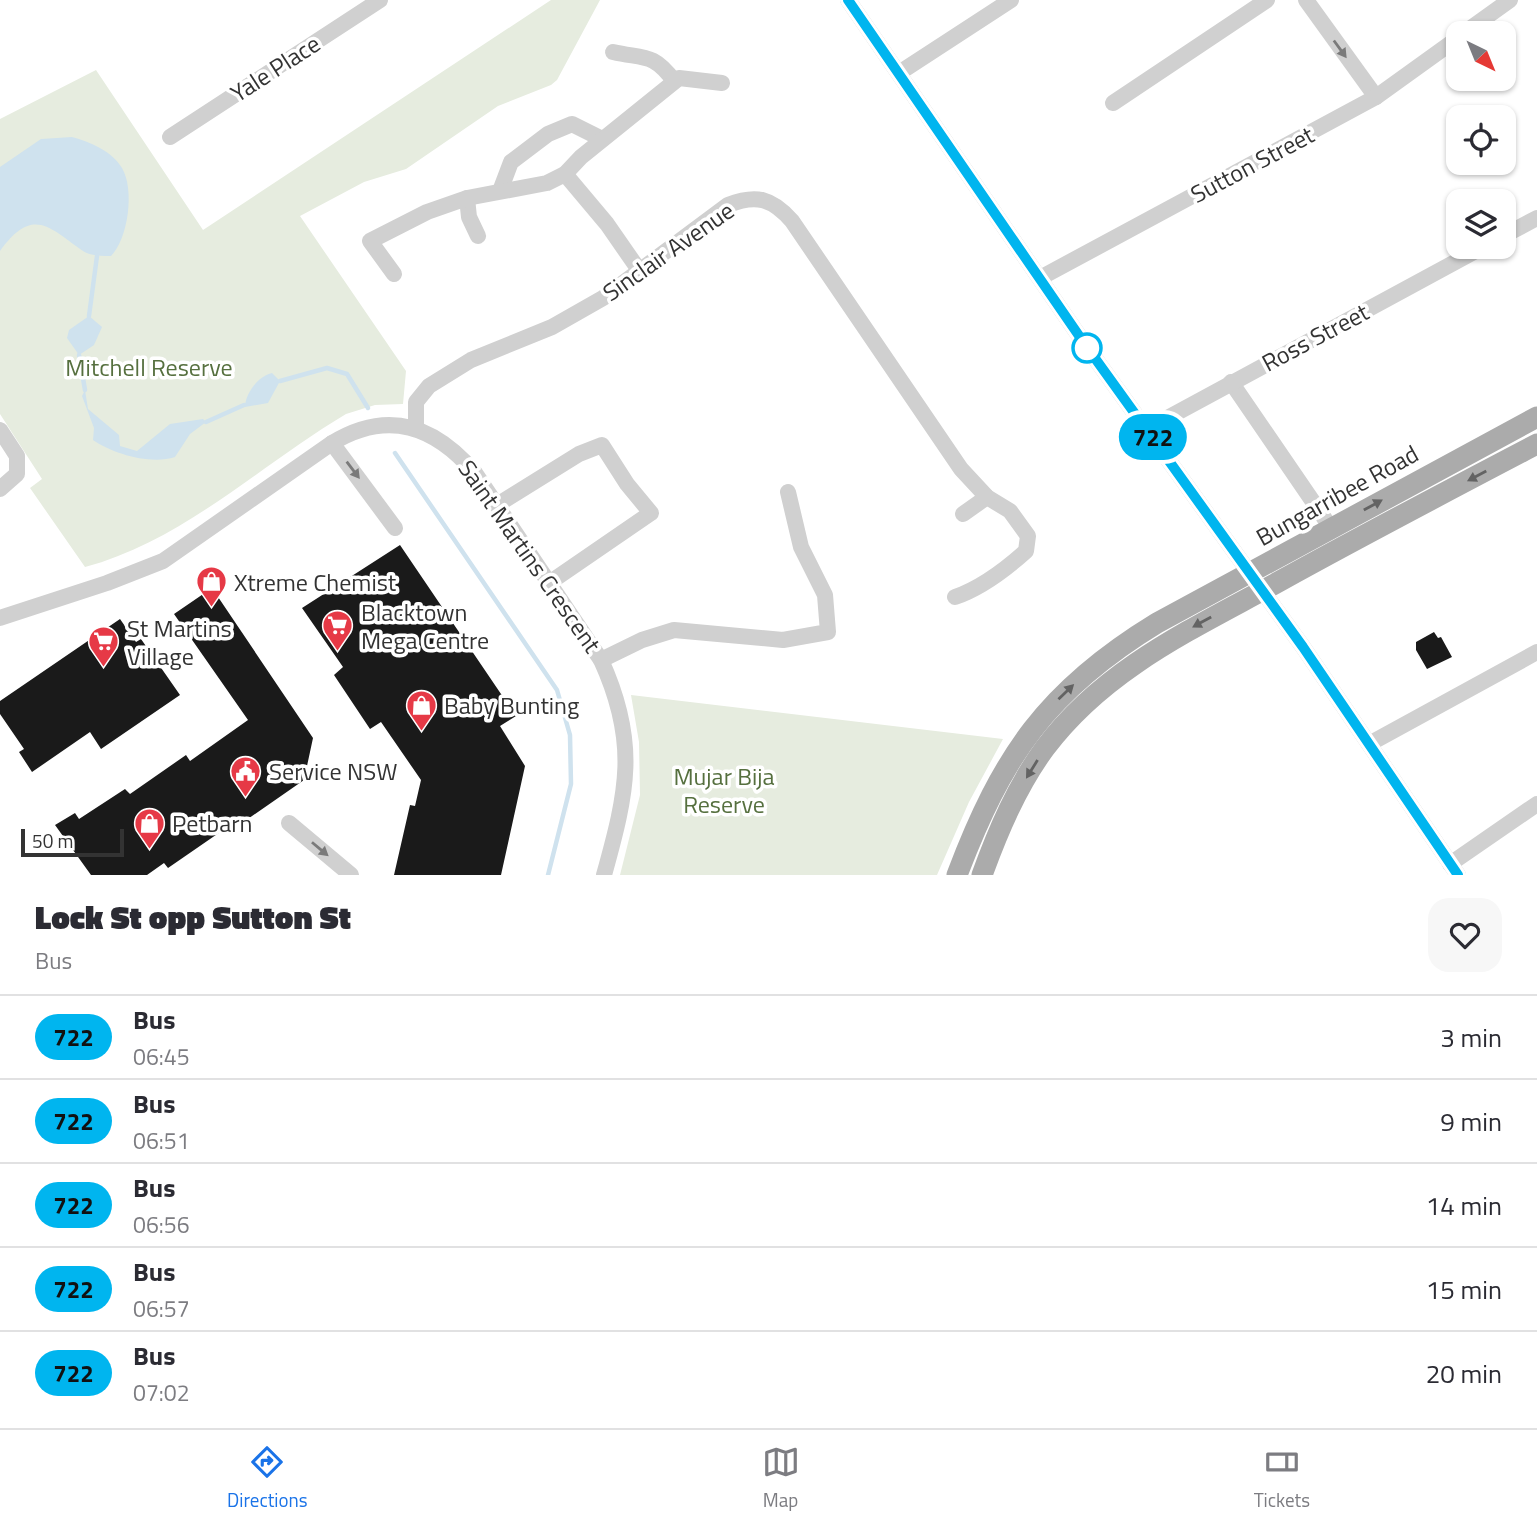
<!DOCTYPE html>
<html lang="en">
<head>
<meta charset="utf-8">
<style>
  :root { --surface:#fff; --page:#f7f7f7; --text:#2b2b33; --muted:#7c7c81; --line:#e1e1e2; --accent:#1a73e8 }
  body { margin:0; font-family:"Titillium Web",sans-serif; background:var(--page); color:var(--text); height:100vh; display:flex; flex-direction:column; font-size:26px; white-space:nowrap }
  * { box-sizing:border-box; margin:0 }
  p { font-size:23px; color:var(--muted) }
  .icon { flex:none; width:38px; height:38px; fill:none; stroke:currentColor; stroke-width:2; stroke-linecap:round; stroke-linejoin:round }
  .map { position:relative; height:875px; overflow:hidden }
  .panel { display:flex; flex-direction:column; background:var(--surface); flex:1 }
  .panel>* { flex:none }
  .badge { padding:0 14px; border-radius:23px; font-size:24px; line-height:46px }
  .needle { width:46px; rotate:137deg }
  .tools { position:absolute; left:1446px; top:21px; display:grid; gap:14px }
  .tools a { display:grid; place-items:center; width:70px; height:70px; border-radius:14px; background:var(--surface); box-shadow:0 2px 5px #0004; font-size:35px }
  .scale { position:absolute; left:21px; bottom:18px; width:103px; box-sizing:border-box; padding-left:7px; border:4px solid #333; border-top:0; font-size:19px; line-height:24px; white-space:nowrap; color:#333; -webkit-text-stroke:5px #fff; paint-order:stroke }
  .map>.badge { position:absolute; translate:-50% -50%; box-shadow:0 0 0 4px #fff }
  .round { display:grid; place-items:center; flex:none; width:74px; height:74px; border-radius:21px; background:var(--page) }
  .head { display:flex; align-items:center; justify-content:space-between; height:119px; padding:0 35px }
  h1 { font-size:33px; font-weight:800; line-height:52px }
  ul { padding:0; list-style:none }
  li { display:flex; align-items:center; gap:21px; height:84px; padding:0 35px; border-top:2px solid var(--line) }
  li div { flex:1 }
  li b { display:block; font-size:26px }
  li em { font-style:normal }
  li .badge { min-width:77px; font-weight:700; text-align:center }
  .tabs { display:flex; justify-content:space-around; align-items:center; height:98px; border-top:2px solid var(--line); background:var(--surface); font-size:19px; color:var(--muted) }
  .tabs a { display:grid; justify-items:center; gap:4px }
  .tabs .current { color:var(--accent) }
  .map>svg:first-child { display:block }
  .green { fill:#e6ecdf }
  .water { fill:#cfe2ee }
  .lines { fill:none; stroke-linecap:round; stroke-linejoin:round }
  .stream { stroke:#cfe2ee; stroke-width:4.5 }
  .building { fill:#1a1a1a }
  .minor { stroke:#d0d0d0; stroke-width:16 }
  .major { stroke:#ababab; stroke-width:21 }
  .oneway { fill:#7a7a7a }
  .oneway2 { fill:#636363 }
  .line-casing { stroke:#fff; stroke-width:16 }
  .line { stroke:#00b5ef; stroke-width:10 }
  .stop-dot { fill:#fff; stroke:#00b5ef; stroke-width:3.5 }
  .labels { text-anchor:middle; dominant-baseline:central; stroke-width:7; stroke-linejoin:round; paint-order:stroke }
  .street-label { font-size:24px; fill:#333; stroke:#fff }
  .park-label { font-size:24px; fill:#56703f; stroke:#fff }
  .poi-label { font-size:24px; fill:#333; stroke:#fff; text-anchor:start }
</style>
</head>
<body>
<div class="map">
<svg width="1537" height="875" viewBox="0 0 1537 875">
  <rect width="100%" height="100%" fill="#fff"/>
  <g class="green">
    <path d="M551 0H600L557 80 551 85 498 106 406 169 364 182 300 216 406 371 403 404 375 405 346 414C260 465 183 541 85 567L30 488 42 479 0 414V119L96 70 203 230Z"/>
    <polygon points="631,695 1003,739 969,802 937,875 620,875 640,795 639,742"/>
  </g>
  <g class="water">
    <path d="M72 137C90 142 112 151 122 168 135 190 128 239 111 256 102 256 91 256 83 251 50 228 33 205 0 251V167L41 139Z"/>
    <polygon points="89,316 102,327 94,345 79,355 67,338 69,330"/>
    <path d="M272 373 280 381 268 403 245 407C245 394 258 376 272 373Z"/>
    <path d="M85 390 88 409 119 435 120 446 137 451 170 424 203 419 206 422 190 434 175 457C151 465 113 454 93 440L94 428 82 396Z"/>
  </g>
  <g class="lines">
    <g class="stream">
      <polyline points="89,316 97,256"/>
      <polyline points="79,355 85,390"/>
      <polyline points="280,381 327,368 347,374 368,408"/>
      <polyline points="206,422 244,405"/>
      <polyline points="395,453 557,690 570,735 571,784 548,875"/>
    </g>
  </g>
  <g class="building">
    <polygon points="400,545 516,716 500,726 525,766 501,875 394,875 410,805 415,806 421,780 381,722 370,729 334,675 343,667 302,608"/>
    <polygon points="212,588 313,738 304,780 229,832 226,828 168,868 164,863 147,875 91,875 55,825 75,813 79,819 125,789 130,794 186,755 190,761 248,720 174,614"/>
    <polygon points="120,619 136,642 141,639 180,695 101,749 90,732 32,772 19,752 24,749 0,714 0,701"/>
    <polygon points="1434,632 1438,638 1441,637 1452,657 1427,669 1416,650 1416,642"/>
  </g>
  <g class="lines">
    <g class="minor">
      <polyline points="848,0 1084,343 1303,647 1458,875"/>
      <polyline points="1306,0 1376,97"/>
      <polyline points="1464,33 1510,0"/>
      <path d="M613 52C643 59 653 52 674 81"/>
      <polyline points="899,73 1011,0"/>
      <polyline points="1113,103 1267,0"/>
      <polyline points="170,137 380,0"/>
      <polyline points="565,174 607,224 641,273"/>
      <polyline points="500,191 511,162 548,134 572,124 602,139"/>
      <polyline points="467,198 469,217 478,236"/>
      <polyline points="1503,236 1537,218"/>
      <polyline points="394,274 370,241 427,212 467,198 547,183 565,174 581,157 679,78 722,83"/>
      <polyline points="1040,278 1376,97 1458,38"/>
      <polyline points="1231,382 1331,528"/>
      <path d="M416 429V402L429 386 471 360 552 327 603 298 728 205C756 194 772 198 792 221L961 469 987 497 1010 511 1028 536 1026 551C1006 569 981 588 955 597"/>
      <polyline points="1147,429 1483,247"/>
      <polyline points="0,430 17,456 17,474 0,489"/>
      <polyline points="332,443 395,528"/>
      <polyline points="497,505 579,454 602,445 627,484 651,513 549,583"/>
      <polyline points="963,514 987,497"/>
      <path d="M0 618 107 583 163 561 332 443C388 409 435 426 475 473L601 660C639 743 627 792 604 875"/>
      <polyline points="601,660 642,640 674,630 783,640 828,632 825,595 801,547 788,492"/>
      <polyline points="1369,744 1537,652"/>
      <polyline points="289,823 351,875"/>
      <polyline points="1450,864 1537,804"/>
    </g>
    <g class="major">
      <path d="M957 875C1002 756 1047 690 1157 623L1537 417"/>
      <path d="M982 875C998 831 1017 786 1045 748 1106 667 1195 628 1280 581 1365 534 1451 489 1537 444"/>
    </g>
  </g>
  <defs><path id="oneway-solid" d="M-6-.8H1V-3.2L6.5 0L1 3.2V.8H-6Z" transform="scale(1.75)"/></defs>
  <g class="oneway">
    <use href="#oneway-solid" transform="translate(1340 49) rotate(54)"/>
    <use href="#oneway-solid" transform="translate(353 470) rotate(53)"/>
    <use href="#oneway-solid" transform="translate(320 849) rotate(40)"/>
  </g>
  <g class="oneway2">
    <use href="#oneway-solid" transform="translate(1477 476) rotate(152)"/>
    <use href="#oneway-solid" transform="translate(1373 505) rotate(-29)"/>
    <use href="#oneway-solid" transform="translate(1202 622) rotate(151)"/>
    <use href="#oneway-solid" transform="translate(1066 692) rotate(-44)"/>
    <use href="#oneway-solid" transform="translate(1032 769) rotate(122)"/>
  </g>
  <g class="lines">
    <defs>
      <polyline id="line" points="848,0 1084,343 1303,647 1458,875"/>
    </defs>
    <use href="#line" class="line-casing"/>
    <use href="#line" class="line"/>
  </g>
  <defs>
    <symbol id="shop-pin" viewBox="-11 -11 22 30"><path d="M0 17L-7.5 6A9.5 9.5 0 1 1 7.5 6Z" fill="#e63946" stroke="#fff"/><path d="M-5-2.5h2.3a2.7 3.5 0 0 1 5.4 0H5L5.5 6h-11ZM-1.5-2.5h3a1.5 2.3 0 0 0-3 0Z" fill="#fff"/></symbol>
    <symbol id="supermarket-pin" viewBox="-11 -11 22 30"><path d="M0 17L-7.5 6A9.5 9.5 0 1 1 7.5 6Z" fill="#e63946" stroke="#fff"/><path d="M-6-5.5h2.5l.6 2H6L4.5 2H-2.5L-4.4-4H-6ZM-1.5 3.2a1.3 1.3 0 1 0 .1 0ZM3 3.2a1.3 1.3 0 1 0 .1 0Z" fill="#fff"/></symbol>
    <symbol id="civic-pin" viewBox="-11 -11 22 30"><path d="M0 17L-7.5 6A9.5 9.5 0 1 1 7.5 6Z" fill="#e63946" stroke="#fff"/><path d="M-.6-6.5H3V-4.5H.6V-3L4-1V1h2V6H-6V1h2V-1L-.6-3ZM-1.2 2.5V6h2.4V2.5Z" fill="#fff"/></symbol>
  </defs>
  <g fill-rule="evenodd">
    <use href="#shop-pin" x="194" y="564" width="35" height="47"/>
    <use href="#supermarket-pin" x="320" y="608" width="35" height="47"/>
    <use href="#supermarket-pin" x="86" y="624" width="35" height="47"/>
    <use href="#shop-pin" x="404" y="688" width="35" height="47"/>
    <use href="#civic-pin" x="228" y="754" width="35" height="47"/>
    <use href="#shop-pin" x="132" y="806" width="35" height="47"/>
  </g>
  <circle class="stop-dot" cx="1087" cy="348" r="14"/>
  <g class="labels">
    <g class="street-label">
      <text transform="translate(275 68) rotate(-33)">Yale Place</text>
      <text transform="translate(1252 164) rotate(-28)">Sutton Street</text>
      <text transform="translate(668 251) rotate(-35)">Sinclair Avenue</text>
      <text transform="translate(1315 337) rotate(-28)">Ross Street</text>
      <text transform="translate(1337 495) rotate(-29)">Bungarribee Road</text>
      <text transform="translate(530 556) rotate(55)">Saint Martins Crescent</text>
    </g>
    <g class="park-label">
      <text x="149" y="367">Mitchell Reserve</text>
      <text x="724" y="776">Mujar Bija<tspan x="724" dy="28">Reserve</tspan></text>
    </g>
    <g class="poi-label">
      <text x="234" y="582">Xtreme Chemist</text>
      <text x="361" y="612">Blacktown<tspan x="361" dy="28">Mega Centre</tspan></text>
      <text x="127" y="628">St Martins<tspan x="127" dy="28">Village</tspan></text>
      <text x="444" y="705">Baby Bunting</text>
      <text x="269" y="771">Service NSW</text>
      <text x="172" y="823">Petbarn</text>
    </g>
  </g>
</svg>
<div class="tools">
<a><svg class="needle" viewBox="-14 -14 28 28"><path d="M0-13l5 13h-10z" fill="#e53935"/><path d="M0 13l5-13h-10z" fill="#7c7c81"/></svg></a>
<a><svg class="icon" aria-label="locate" viewBox="0 0 24 24"><circle cx="12" cy="12" r="6"/><path d="M12 2v4M12 18v4M2 12h4M18 12h4"/></svg></a>
<a><svg class="icon" aria-label="layers" viewBox="0 0 24 24"><path d="M12 4l9 5-9 5-9-5zM3 14l9 5 9-5"/></svg></a>
</div>
<div class="scale">50 m</div>
<b class="badge" style="left:1153px;top:437px;background:#00b5ef;color:#111">722</b>
</div>
<section class="panel">
<div class="head"><div><h1>Lock St opp Sutton St</h1><p>Bus</p></div><a class="round"><svg class="icon" aria-label="heart" viewBox="0 0 24 24"><path d="M12 20l-8-8c-3-5 5-10 8-4 3-6 11-1 8 4z"/></svg></a></div>
<ul>
<li><span class="badge" style="background:#00b5ef;color:#111">722</span><div><b>Bus</b><p>06:45</p></div><em>3 min</em></li>
<li><span class="badge" style="background:#00b5ef;color:#111">722</span><div><b>Bus</b><p>06:51</p></div><em>9 min</em></li>
<li><span class="badge" style="background:#00b5ef;color:#111">722</span><div><b>Bus</b><p>06:56</p></div><em>14 min</em></li>
<li><span class="badge" style="background:#00b5ef;color:#111">722</span><div><b>Bus</b><p>06:57</p></div><em>15 min</em></li>
<li><span class="badge" style="background:#00b5ef;color:#111">722</span><div><b>Bus</b><p>07:02</p></div><em>20 min</em></li>
</ul>
</section>
<nav class="tabs">
<a class="current"><svg class="icon" aria-label="directions" viewBox="0 0 24 24"><path d="M12 3l9 9-9 9-9-9zM9 14v-3h6M13 9l2 2-2 2"/></svg>Directions</a>
<a><svg class="icon" aria-label="map" viewBox="0 0 24 24"><path d="M3 6l6-2 6 2 6-2v14l-6 2-6-2-6 2zM9 4v14M15 6v14"/></svg>Map</a>
<a><svg class="icon" aria-label="tickets" viewBox="0 0 24 24"><path d="M3 7h18v10H3zM15 7v10"/></svg>Tickets</a>
</nav>
</body>
</html>
